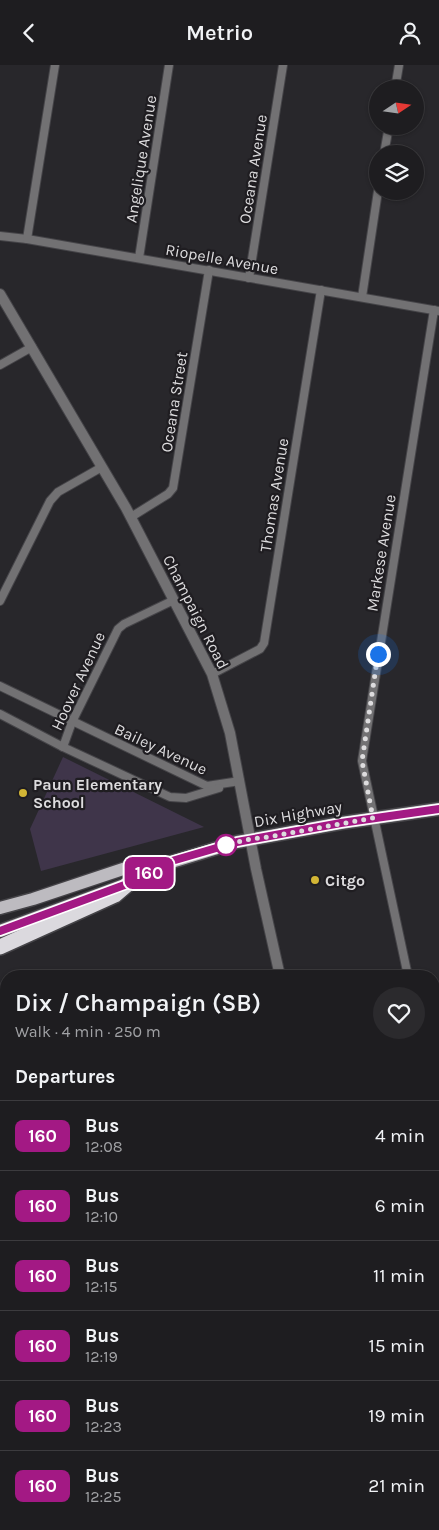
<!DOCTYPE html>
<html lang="en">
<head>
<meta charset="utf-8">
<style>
  :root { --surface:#1e1d20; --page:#2b2a2d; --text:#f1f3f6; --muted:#a1a2a5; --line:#3c3b3e }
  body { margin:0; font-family:Karla,sans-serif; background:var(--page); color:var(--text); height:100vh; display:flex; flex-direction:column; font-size:19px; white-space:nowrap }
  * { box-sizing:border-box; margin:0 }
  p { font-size:16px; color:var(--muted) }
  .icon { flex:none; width:28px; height:28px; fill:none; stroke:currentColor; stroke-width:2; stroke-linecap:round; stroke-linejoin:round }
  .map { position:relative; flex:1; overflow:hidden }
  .side { position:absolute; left:0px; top:905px; width:440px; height:560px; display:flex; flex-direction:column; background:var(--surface); border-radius:20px 20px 0 0; box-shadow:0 1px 4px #0004,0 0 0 1px var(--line) }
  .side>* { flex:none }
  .badge { padding:0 10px; border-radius:8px; font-size:18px; line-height:32px }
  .needle { width:32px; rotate:77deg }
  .fabs { position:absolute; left:369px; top:15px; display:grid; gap:10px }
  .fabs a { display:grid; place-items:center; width:55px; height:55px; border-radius:50%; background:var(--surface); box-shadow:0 1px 4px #0004,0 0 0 1px var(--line); font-size:25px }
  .you { position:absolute; width:25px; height:25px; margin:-12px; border:4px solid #fff; border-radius:50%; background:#1a73e8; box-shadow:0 0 0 8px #1a73e833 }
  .map>.badge { position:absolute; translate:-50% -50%; box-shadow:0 0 0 2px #fff }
  h2 { padding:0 15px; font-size:19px; line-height:45px }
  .round { display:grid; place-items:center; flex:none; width:52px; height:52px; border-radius:26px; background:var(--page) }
  .headline { display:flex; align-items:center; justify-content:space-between; height:85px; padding:0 15px }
  h1 { font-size:24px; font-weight:600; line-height:38px }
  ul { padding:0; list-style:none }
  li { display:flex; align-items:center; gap:15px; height:70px; padding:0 15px; border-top:1px solid var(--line) }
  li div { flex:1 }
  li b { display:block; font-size:19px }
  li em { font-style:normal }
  li .badge { min-width:55px; font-weight:700; text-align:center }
  header { display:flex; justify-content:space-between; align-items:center; height:65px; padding:0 15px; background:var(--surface); font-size:22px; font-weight:600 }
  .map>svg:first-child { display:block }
  .green { fill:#3f354a }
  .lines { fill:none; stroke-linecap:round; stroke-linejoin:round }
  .minor-casing { stroke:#454448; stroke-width:10 }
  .tertiary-casing { stroke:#454448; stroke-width:12 }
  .primary-casing { stroke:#454448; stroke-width:15 }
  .motorway-casing { stroke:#454448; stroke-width:18 }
  .minor { stroke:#727173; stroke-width:8 }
  .tertiary { stroke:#727173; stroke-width:10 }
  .primary { stroke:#bdbbc0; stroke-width:12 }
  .motorway { stroke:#dbd9de; stroke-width:15 }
  .rail-casing { stroke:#a3a2a5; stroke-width:4.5 }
  .rail { stroke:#1f1d21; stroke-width:2.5; stroke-dasharray:8; stroke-linecap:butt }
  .line-casing { stroke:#fff; stroke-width:11 }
  .line { stroke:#a31984; stroke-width:8 }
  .walk { stroke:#dddcde; stroke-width:5; stroke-dasharray:0 9 }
  .poi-dot { fill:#d3b635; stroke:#1f1d21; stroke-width:2 }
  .stop-dot { fill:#fff; stroke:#a31984; stroke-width:2.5 }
  .labels { text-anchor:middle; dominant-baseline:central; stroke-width:4.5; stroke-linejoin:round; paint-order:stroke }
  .street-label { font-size:16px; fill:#dddcde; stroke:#1f1d21 }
  .poi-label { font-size:16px; font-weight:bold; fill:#dddcde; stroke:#1f1d21; text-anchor:start }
</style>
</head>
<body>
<header><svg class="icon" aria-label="back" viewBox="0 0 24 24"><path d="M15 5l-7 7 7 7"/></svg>Metrio<svg class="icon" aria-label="person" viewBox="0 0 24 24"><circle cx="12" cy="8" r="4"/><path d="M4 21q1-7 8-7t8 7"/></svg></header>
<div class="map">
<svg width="439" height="1465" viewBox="0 0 439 1465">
  <rect width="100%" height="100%" fill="#28272b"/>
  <polygon class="green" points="63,692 204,762 41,806 30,764"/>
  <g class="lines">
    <defs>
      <g id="minor">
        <polyline points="395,24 399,0"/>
        <polyline points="384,89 389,61"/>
        <polyline points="0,171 27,174 439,246"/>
        <polyline points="27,174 55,0"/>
        <polyline points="139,193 169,0"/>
        <polyline points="249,213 283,0"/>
        <polyline points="362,232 378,126"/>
        <polyline points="0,300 32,282"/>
        <polyline points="131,452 168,429 173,423 209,205"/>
        <polyline points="0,536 50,436 58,427 102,402"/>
        <polyline points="212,609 260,584 264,578 321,225"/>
        <polyline points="0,621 207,721 240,716"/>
        <polyline points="0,649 63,682 170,732 186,733 219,723"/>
        <polyline points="63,682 72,657 118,564 124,559 174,535"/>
        <polyline points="408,911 362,696 434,245"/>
        <polyline points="434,1030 439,1053"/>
      </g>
      <g id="tertiary">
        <polyline points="0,229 126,443 212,609 230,668 256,804 280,911"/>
        <polyline points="375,1465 376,1459"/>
      </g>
      <g id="primary">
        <polyline points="0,843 33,834 129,802 165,799 237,777 341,758 439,744"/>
        <polyline points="0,866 138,815 162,800"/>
      </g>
      <g id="motorway">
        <polyline points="0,882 115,830 129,818"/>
        <polyline points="0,1017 6,1020"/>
        <polyline points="0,1030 6,1032"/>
        <polyline points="0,1054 6,1056"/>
        <polyline points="0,1066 6,1068"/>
        <polyline points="434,1215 439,1218"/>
        <polyline points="434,1242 439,1245"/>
      </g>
    </defs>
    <use href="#minor" class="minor-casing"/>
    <use href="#tertiary" class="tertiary-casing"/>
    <use href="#primary" class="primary-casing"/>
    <use href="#motorway" class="motorway-casing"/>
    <use href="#minor" class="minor"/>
    <use href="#tertiary" class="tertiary"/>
    <use href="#primary" class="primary"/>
    <use href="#motorway" class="motorway"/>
    <defs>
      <g id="rail">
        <polyline points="0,963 6,966"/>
        <polyline points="434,1175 439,1178"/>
      </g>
    </defs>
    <use href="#rail" class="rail-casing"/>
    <use href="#rail" class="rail"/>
  </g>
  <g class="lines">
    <defs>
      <polyline id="line" points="0,866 138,815 165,798 237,777 341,758 439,744"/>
    </defs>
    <use href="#line" class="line-casing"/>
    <use href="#line" class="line"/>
    <polyline class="walk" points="226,780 224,780 251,774 268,772 373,753 362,696 378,589"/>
  </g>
  <g class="poi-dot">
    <circle cx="23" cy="728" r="5"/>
    <circle cx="315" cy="815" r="5"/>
  </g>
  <circle class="stop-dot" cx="226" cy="780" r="10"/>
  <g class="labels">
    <g class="street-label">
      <text transform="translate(141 94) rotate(-81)">Angelique Avenue</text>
      <text transform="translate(253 104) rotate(-81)">Oceana Avenue</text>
      <text transform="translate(222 194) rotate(10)">Riopelle Avenue</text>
      <text transform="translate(174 337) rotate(-81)">Oceana Street</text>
      <text transform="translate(274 430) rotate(-81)">Thomas Avenue</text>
      <text transform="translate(381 488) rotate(-81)">Markese Avenue</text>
      <text transform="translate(196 547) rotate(63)">Champaign Road</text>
      <text transform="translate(78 616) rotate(-65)">Hoover Avenue</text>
      <text transform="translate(161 684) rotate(25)">Bailey Avenue</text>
      <text transform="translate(298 749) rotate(-10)">Dix Highway</text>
    </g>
    <g class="poi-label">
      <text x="33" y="719">Paun Elementary<tspan x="33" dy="18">School</tspan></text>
      <text x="325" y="815">Citgo</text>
    </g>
  </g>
</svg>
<div class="fabs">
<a><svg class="needle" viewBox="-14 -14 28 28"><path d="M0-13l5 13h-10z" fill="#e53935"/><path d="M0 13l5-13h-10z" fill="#a1a2a5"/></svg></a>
<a><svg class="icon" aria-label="layers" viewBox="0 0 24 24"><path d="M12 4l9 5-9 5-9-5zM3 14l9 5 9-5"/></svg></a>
</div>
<div class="you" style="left:378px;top:589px"></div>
<b class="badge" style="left:149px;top:808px;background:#a31984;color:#fff">160</b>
<section class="side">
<div class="headline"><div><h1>Dix / Champaign (SB)</h1><p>Walk · 4 min · 250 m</p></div><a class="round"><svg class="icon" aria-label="heart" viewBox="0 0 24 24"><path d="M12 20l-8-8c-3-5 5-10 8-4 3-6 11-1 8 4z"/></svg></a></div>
<h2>Departures</h2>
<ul>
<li><span class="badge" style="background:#a31984;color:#fff">160</span><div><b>Bus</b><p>12:08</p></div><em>4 min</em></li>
<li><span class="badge" style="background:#a31984;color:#fff">160</span><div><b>Bus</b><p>12:10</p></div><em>6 min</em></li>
<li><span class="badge" style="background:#a31984;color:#fff">160</span><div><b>Bus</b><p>12:15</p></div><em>11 min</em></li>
<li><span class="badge" style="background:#a31984;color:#fff">160</span><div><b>Bus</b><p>12:19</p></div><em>15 min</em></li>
<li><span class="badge" style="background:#a31984;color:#fff">160</span><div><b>Bus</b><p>12:23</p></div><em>19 min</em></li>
<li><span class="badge" style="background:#a31984;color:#fff">160</span><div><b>Bus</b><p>12:25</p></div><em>21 min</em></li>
</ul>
</section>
</div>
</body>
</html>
